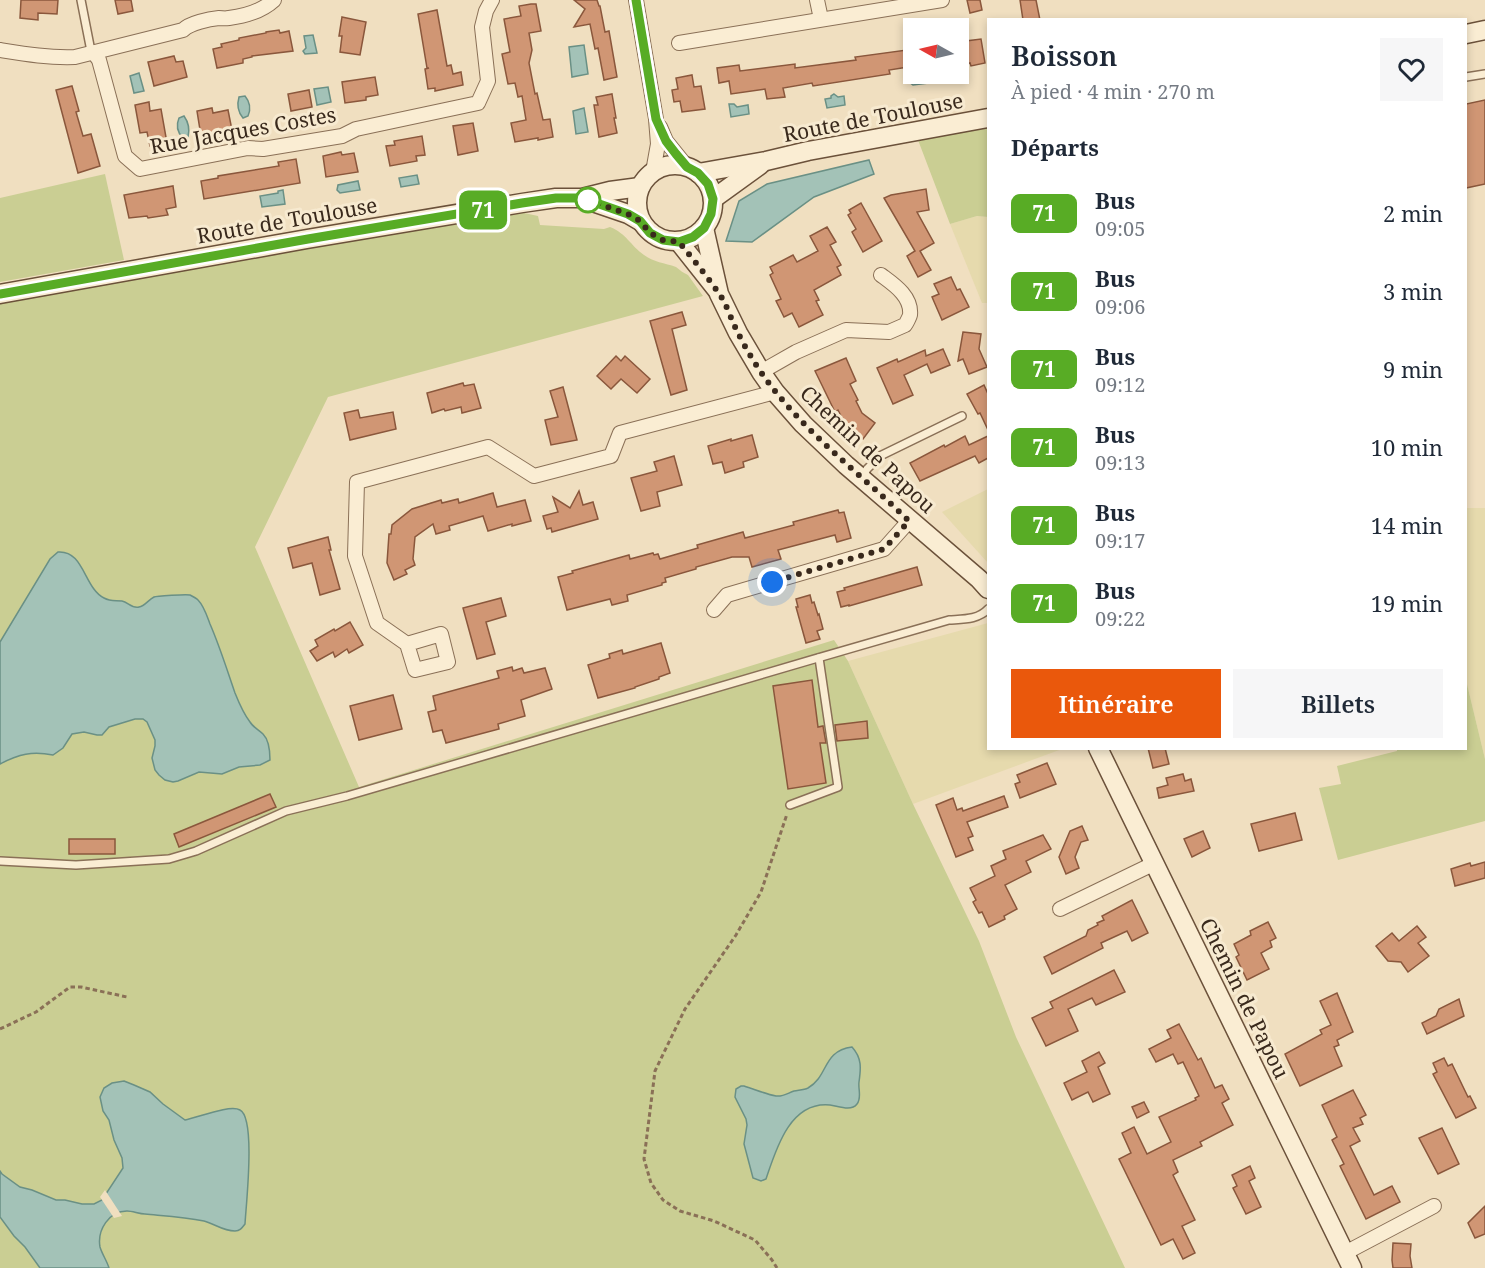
<!DOCTYPE html>
<html lang="fr">
<head>
<meta charset="utf-8">
<style>
  :root { --surface:#fff; --page:#f6f6f7; --text:#1f2937; --muted:#747a83; --accent:#ea580c }
  body { margin:0; font-family:"Noto Serif",serif; background:var(--page); color:var(--text); height:100vh; display:flex; flex-direction:column; font-size:22px; white-space:nowrap }
  * { box-sizing:border-box; margin:0 }
  p { font-size:20px; color:var(--muted) }
  .icon { flex:none; width:33px; height:33px; fill:none; stroke:currentColor; stroke-width:2; stroke-linecap:round; stroke-linejoin:round }
  .map { position:relative; flex:1; overflow:hidden }
  .details { position:absolute; left:987px; top:18px; width:480px; height:732px; display:flex; flex-direction:column; background:var(--surface); border-radius:0px; box-shadow:0 3px 9px #0003 }
  .details>* { flex:none }
  .badge { padding:0 12px; border-radius:9px; font-size:21px; line-height:39px }
  .needle { width:39px; rotate:278deg }
  .buttons { position:absolute; left:903px; top:18px; display:grid; gap:12px }
  .buttons a { display:grid; place-items:center; width:66px; height:66px; border-radius:0px; background:var(--surface); box-shadow:0 3px 9px #0003; font-size:30px }
  .you { position:absolute; width:30px; height:30px; margin:-15px; border:4px solid #fff; border-radius:50%; background:#1a73e8; box-shadow:0 0 0 9px #1a73e833 }
  .map>.badge { position:absolute; translate:-50% -50%; box-shadow:0 0 0 3px #fff }
  h2 { padding:0 24px; font-size:22px; line-height:54px }
  .round { display:grid; place-items:center; flex:none; width:63px; height:63px; border-radius:0px; background:var(--page) }
  .overview { display:flex; align-items:center; justify-content:space-between; height:102px; padding:0 24px }
  h1 { font-size:28px; font-weight:600; line-height:45px }
  .primary-button { display:flex; gap:12px; margin-top:auto; padding:12px 24px }
  .primary-button a { flex:1; height:69px; border-radius:0px; background:var(--accent); color:#fff; font-size:24px; font-weight:600; line-height:69px; text-align:center }
  .primary-button a+a { background:var(--page); color:var(--text) }
  ul { padding:0; list-style:none }
  li { display:flex; align-items:center; gap:18px; height:78px; padding:0 24px }
  li div { flex:1 }
  li b { display:block; font-size:22px }
  li em { font-style:normal }
  li .badge { min-width:66px; font-weight:700; text-align:center }
  .map>svg:first-child { display:block }
  .farmland { fill:#e6daad }
  .green { fill:#cace93 }
  .water { fill:#a3c2b7; stroke:#6a9085; stroke-width:1.5 }
  .pier { fill:#f0dfc0 }
  .building { fill:#d09674; stroke:#8a573c; stroke-width:1.5 }
  .lines { fill:none; stroke-linecap:round; stroke-linejoin:round }
  .lane-casing { stroke:#8a7057; stroke-width:10 }
  .street-casing { stroke:#8a7057; stroke-width:16 }
  .secondary-casing { stroke:#6b513a; stroke-width:21 }
  .path { stroke:#8a7057; stroke-width:3; stroke-dasharray:4.5 3; stroke-linecap:butt }
  .lane { stroke:#faedd3; stroke-width:7 }
  .street { stroke:#faedd3; stroke-width:14 }
  .secondary { stroke:#faedd3; stroke-width:18 }
  .line-casing { stroke:#fff; stroke-width:14 }
  .line { stroke:#58ac25; stroke-width:9 }
  .walk { stroke:#39291c; stroke-width:6; stroke-dasharray:0 10.8 }
  .stop-dot { fill:#fff; stroke:#58ac25; stroke-width:3 }
  .labels { text-anchor:middle; dominant-baseline:central; stroke-width:6; stroke-linejoin:round; paint-order:stroke }
  .street-label { font-size:21px; fill:#39291c; stroke:#f7ead0 }
</style>
</head>
<body>
<div class="map">
<svg width="1485" height="1268" viewBox="0 0 1485 1268">
  <rect width="100%" height="100%" fill="#f0dfc0"/>
  <g class="farmland">
    <polygon points="977,216 988,217 988,303 982,303 950,224"/>
    <polygon points="1466,454 1467,508 1485,508 1485,759 1466,680"/>
    <polygon points="988,489 988,563 942,512"/>
    <polygon points="988,623 988,748 1062,749 913,804 848,661"/>
  </g>
  <g class="green">
    <polygon points="988,127 988,217 977,216 950,224 918,140"/>
    <polygon points="105,174 124,260 0,282 0,198"/>
    <path d="M515 211 538 216 540 225 604 229 610 227C627 234 630 245 644 255 653 262 665 263 676 267 680 270 683 273 688 275L703 296 328 397 255 547 359 787 834 640 848 661 913 804 979 941 1016 1037 1125 1268H0V303Z"/>
    <polygon points="1466,680 1485,759 1485,821 1338,860 1319,788 1341,784 1337,766 1397,751 1397,749 1466,748"/>
  </g>
  <g class="water">
    <polygon points="313,35 317,53 305,54 303,51 306,48 304,36"/>
    <polygon points="584,45 588,74 572,77 569,47"/>
    <polygon points="139,73 144,91 134,93 130,76"/>
    <polygon points="927,74 928,83 913,85 909,82 912,76"/>
    <polygon points="328,87 331,102 317,105 314,89"/>
    <polygon points="834,94 838,97 844,96 845,105 827,108 825,99 831,98 831,96"/>
    <path d="M245 96C250 102 251 109 248 116L243 118C237 111 237 104 239 97Z"/>
    <polygon points="729,104 734,104 737,107 748,105 749,114 731,117"/>
    <polygon points="584,108 588,132 576,134 573,111"/>
    <path d="M184 116C189 123 190 129 188 137L183 138C177 132 176 125 179 118Z"/>
    <polygon points="869,160 874,174 814,197 752,242 726,241 739,201 767,184"/>
    <polygon points="417,175 419,184 401,187 399,178"/>
    <polygon points="358,181 360,190 340,193 337,190 338,185"/>
    <polygon points="283,190 285,204 262,207 260,196 278,193 278,191"/>
    <path d="M58 552C84 550 84 588 104 598 111 602 116 600 122 601 128 602 132 609 139 607 145 606 148 600 154 597 156 596 187 594 190 595 192 596 196 598 198 600 204 606 207 616 210 624 220 647 227 670 235 693 239 703 243 713 250 722 253 727 259 730 263 734 269 740 270 752 270 760L260 765 239 767 222 774 199 772 178 781 173 782 165 780 159 775 155 770 152 758 155 746V740L147 722 143 719H135L109 727 102 735H97L84 732 72 734 63 748 53 755C32 751 19 754 0 764V642L50 559Z"/>
    <path d="M852 1047C862 1058 861 1068 859 1082 858 1089 862 1098 857 1104 851 1112 838 1106 830 1105 790 1101 776 1149 766 1179L761 1181 753 1178 744 1144 747 1125 746 1119 735 1097 736 1089 741 1086H744C754 1089 765 1094 776 1096 783 1097 788 1093 794 1091 799 1090 804 1090 808 1088 829 1076 822 1051 852 1047Z"/>
    <path d="M124 1081 134 1085 150 1092 163 1104 185 1120C197 1118 230 1104 240 1110 256 1118 246 1205 245 1224 242 1228 240 1231 235 1231 223 1231 215 1224 204 1221 184 1217 166 1216 145 1214 139 1214 133 1211 127 1211 109 1211 97 1230 100 1247 102 1254 107 1261 109 1268H40L25 1247 14 1236 0 1217V1171L2 1174 20 1187 32 1190 56 1200H65L82 1204H94L102 1200 123 1168 122 1158 114 1140 109 1120 103 1111 100 1097 104 1088 112 1083Z"/>
  </g>
  <polygon class="pier" points="105,1190 122,1216 114,1218 100,1197"/>
  <g class="building">
    <polygon points="21,0 58,0 57,14 38,13 38,20 20,18"/>
    <polygon points="115,0 131,0 133,11 118,14"/>
    <polygon points="574,0 597,0 599,6 600,6 605,32 609,31 617,77 604,80 598,48 595,49 590,24 574,27 585,9"/>
    <polygon points="967,0 980,0 982,10 970,13"/>
    <polygon points="1020,0 1036,0 1040,20 1023,20"/>
    <polygon points="531,4 536,4 541,31 529,33 532,50 529,63 535,94 537,93 543,120 550,119 553,137 538,140 538,138 515,142 511,123 526,120 522,96 518,97 515,83 508,84 502,54 510,52 504,19 521,16 519,6"/>
    <polygon points="437,10 447,66 451,65 453,74 461,72 463,85 435,91 435,88 428,89 425,69 429,68 427,68 418,14"/>
    <polygon points="342,17 366,22 360,55 340,52 342,36 339,36"/>
    <polygon points="279,30 280,33 289,31 293,51 252,56 252,57 243,59 243,63 217,68 213,49 222,47 221,44 239,40 239,38 266,33 266,32"/>
    <polygon points="981,39 985,63 971,66 970,63 958,66 958,50 967,48 966,41"/>
    <polygon points="914,49 914,66 889,70 890,74 813,86 812,83 783,88 785,97 767,99 765,89 731,94 729,81 719,83 717,68 739,65 740,71 795,64 795,68 856,60 855,57"/>
    <polygon points="174,56 176,62 183,61 187,77 154,86 148,62"/>
    <polygon points="692,75 694,87 701,86 705,109 682,112 680,101 674,102 672,90 678,89 676,78"/>
    <polygon points="375,77 378,95 366,97 366,100 345,103 342,82"/>
    <polygon points="72,86 79,111 76,112 83,136 91,134 100,166 78,173 56,90"/>
    <polygon points="309,90 312,107 291,111 288,94"/>
    <polygon points="612,94 616,118 614,118 617,133 599,137 594,105 598,105 596,97"/>
    <polygon points="1485,100 1485,184 1466,188 1466,104"/>
    <polygon points="149,102 150,111 161,109 167,143 150,146 147,132 140,133 135,105"/>
    <polygon points="212,108 213,113 228,110 233,135 210,138 209,134 201,136 197,111"/>
    <polygon points="473,123 478,151 458,155 453,126"/>
    <polygon points="422,136 425,155 416,156 417,161 390,166 386,146 395,145 394,141"/>
    <polygon points="341,152 342,155 354,153 358,172 326,177 323,156"/>
    <polygon points="296,159 300,183 204,199 201,181 218,178 218,176 279,166 278,162"/>
    <polygon points="173,186 176,207 166,209 168,215 148,218 147,216 129,218 124,195"/>
    <polygon points="926,189 929,210 917,212 934,243 920,251 931,270 918,277 907,256 915,251 884,198 891,195"/>
    <polygon points="861,203 882,241 863,252 852,232 856,229 848,215 851,213 849,210"/>
    <polygon points="827,227 836,242 830,245 841,265 837,267 841,275 814,290 819,300 816,301 823,315 799,327 792,313 784,317 776,301 781,299 770,275 773,273 770,267 793,255 797,262 818,251 810,236"/>
    <polygon points="951,277 957,290 960,289 969,307 942,320 932,297 939,294 934,284"/>
    <polygon points="682,312 686,325 672,329 687,390 671,395 650,321"/>
    <polygon points="963,332 981,334 979,349 987,367 969,374 963,359 958,361"/>
    <polygon points="943,349 950,365 931,373 927,364 904,375 913,395 893,404 877,368 897,359 898,362 925,350 926,356"/>
    <polygon points="616,356 621,361 625,356 650,379 637,393 621,379 611,389 597,376"/>
    <polygon points="846,358 856,381 850,384 858,400 856,401 862,413 875,423 863,439 846,426 838,410 835,412 815,371"/>
    <polygon points="463,383 464,386 474,384 481,408 462,413 461,407 445,411 444,409 432,413 427,393"/>
    <polygon points="984,385 988,394 988,430 980,413 978,414 967,394"/>
    <polygon points="563,387 577,440 551,445 545,420 558,417 550,391"/>
    <polygon points="358,410 360,418 393,412 396,429 350,440 344,413"/>
    <polygon points="752,435 758,457 743,462 744,467 725,473 722,462 713,464 708,446 731,439 731,441"/>
    <polygon points="965,436 969,445 988,436 988,458 979,463 975,456 920,481 910,463 944,445 945,447"/>
    <polygon points="674,456 682,485 657,492 660,506 641,511 631,478 657,471 654,462"/>
    <polygon points="579,491 583,505 593,502 598,519 552,532 551,528 547,529 543,516 558,512 553,497 570,508"/>
    <polygon points="493,493 497,507 525,500 531,521 512,526 512,524 488,531 483,516 449,526 450,530 436,534 433,524 415,537 413,559 415,565 405,570 407,574 394,580 387,563 389,534 391,534 392,525 412,509 441,500 442,503 458,499 459,503"/>
    <polygon points="838,510 839,513 844,512 851,538 837,542 835,535 778,550 781,559 752,567 749,557 732,557 696,567 696,569 665,578 666,582 662,583 662,585 627,595 628,601 612,605 610,599 567,610 558,577 573,573 572,571 629,555 630,559 653,553 654,555 658,554 660,559 698,548 697,545 743,532 745,538 794,525 793,522"/>
    <polygon points="328,537 331,550 329,550 340,589 320,595 312,563 293,568 288,548"/>
    <polygon points="917,567 922,585 849,606 849,605 841,607 837,592 845,590 844,588"/>
    <polygon points="810,595 812,603 814,602 818,615 819,614 823,629 817,631 820,639 806,643 796,607 798,607 796,599"/>
    <polygon points="501,598 506,616 486,622 495,654 477,659 463,608"/>
    <polygon points="350,622 363,645 349,653 347,649 335,657 333,652 317,661 310,651 318,646 315,640 334,629 335,631"/>
    <polygon points="661,643 670,673 659,677 659,679 635,687 635,688 598,698 588,665 610,658 609,654 622,650 623,654"/>
    <polygon points="512,667 513,671 522,668 524,673 545,668 552,689 521,700 525,716 498,724 499,729 446,743 442,730 433,732 428,712 436,710 433,696 499,678 497,671"/>
    <polygon points="812,680 818,727 823,726 826,743 820,743 826,783 788,789 773,686"/>
    <polygon points="393,695 402,729 359,740 350,706"/>
    <polygon points="867,721 868,738 837,741 835,725"/>
    <polygon points="1148,748 1165,748 1169,764 1153,768"/>
    <polygon points="1047,763 1056,784 1020,798 1015,784 1020,782 1017,775"/>
    <polygon points="1183,774 1185,781 1191,779 1194,791 1159,798 1157,788 1168,785 1166,778"/>
    <polygon points="270,794 276,807 179,847 174,834"/>
    <polygon points="1004,796 1008,807 967,822 973,836 968,838 973,850 956,857 936,805 953,798 957,810 962,808 963,811"/>
    <polygon points="1295,813 1302,840 1259,851 1251,824"/>
    <polygon points="1082,826 1088,840 1081,842 1075,857 1079,868 1066,874 1059,857 1070,831"/>
    <polygon points="1203,831 1210,848 1192,857 1184,839"/>
    <polygon points="1043,835 1051,849 1026,861 1031,872 1005,885 1017,909 1004,916 1005,919 989,927 982,912 979,913 973,902 976,900 970,888 995,876 991,866 1006,859 1003,851"/>
    <rect x="69" y="839" width="46" height="15"/>
    <polygon points="1485,862 1485,878 1455,886 1451,869 1470,863 1471,866"/>
    <polygon points="1132,900 1148,933 1132,941 1127,931 1101,943 1103,948 1052,974 1044,957 1086,936 1088,930 1098,925 1097,923 1104,920 1102,916"/>
    <polygon points="1268,922 1276,938 1270,941 1272,947 1261,953 1269,969 1247,980 1236,957 1239,955 1234,944 1251,935 1250,931"/>
    <polygon points="1417,926 1426,937 1418,943 1429,956 1408,972 1401,962 1388,961 1376,946 1392,933 1399,941"/>
    <polygon points="1114,970 1125,992 1096,1005 1092,998 1068,1009 1078,1031 1046,1046 1032,1018 1053,1008 1050,1002"/>
    <polygon points="1337,993 1353,1032 1337,1040 1339,1045 1334,1047 1342,1066 1300,1086 1285,1054 1322,1034 1320,1030 1331,1025 1320,1001"/>
    <polygon points="1459,999 1464,1016 1427,1034 1422,1023 1436,1016 1439,1009"/>
    <polygon points="1179,1024 1198,1060 1201,1058 1215,1088 1222,1085 1229,1099 1222,1103 1233,1125 1200,1142 1202,1146 1173,1160 1178,1172 1173,1175 1195,1220 1182,1226 1195,1253 1183,1259 1173,1239 1161,1245 1119,1159 1131,1153 1122,1133 1134,1127 1147,1154 1171,1142 1159,1117 1196,1100 1195,1098 1199,1096 1183,1062 1178,1064 1173,1054 1156,1062 1149,1049 1171,1038 1167,1030"/>
    <polygon points="1099,1052 1105,1063 1098,1067 1110,1094 1093,1102 1088,1092 1072,1100 1064,1083 1087,1072 1082,1061"/>
    <polygon points="1444,1058 1448,1066 1452,1064 1468,1097 1470,1096 1476,1108 1456,1118 1433,1074 1437,1072 1433,1063"/>
    <polygon points="1353,1090 1366,1115 1360,1118 1363,1124 1353,1128 1360,1141 1350,1146 1374,1195 1392,1186 1400,1202 1366,1219 1340,1166 1344,1164 1332,1140 1337,1137 1322,1105"/>
    <polygon points="1144,1102 1149,1112 1137,1118 1132,1107"/>
    <polygon points="1442,1128 1459,1164 1438,1174 1419,1138"/>
    <polygon points="1250,1166 1255,1178 1249,1181 1261,1207 1246,1214 1233,1188 1237,1186 1232,1175"/>
    <polygon points="1485,1206 1485,1234 1475,1238 1468,1223"/>
    <polygon points="1393,1243 1411,1244 1410,1256 1412,1268 1393,1268 1392,1260"/>
  </g>
  <g class="lines">
    <defs>
      <g id="lane">
        <polyline points="81,0 90,46 94,53"/>
        <polyline points="1466,77 1485,74"/>
        <polyline points="862,478 867,469 880,456 962,416"/>
        <polyline points="790,805 838,787 819,658"/>
        <path d="M0 861 76 865 169 859 196 851 286 811 347 796C547 737 748 678 949 620 963 619 978 620 988 609"/>
      </g>
      <g id="street">
        <polyline points="636,0 656,119 658,144 653,172"/>
        <polyline points="817,0 821,19"/>
        <polyline points="679,43 942,0"/>
        <path d="M0 50C25 54 49 58 75 57L183 30C190 23 209 19 219 18 227 18 222 19 229 18 245 16 262 11 274 0"/>
        <polyline points="94,53 99,60 125,156 140,169 248,148 263,149 342,136 356,129 478,103 488,81 482,27 486,11 492,0"/>
        <polyline points="660,127 666,141 687,167"/>
        <path d="M761 372 796 352 846 330 889 332 905 325C906 324 910 316 910 315 912 296 893 284 881 275"/>
        <polyline points="714,610 727,595 884,549 909,521"/>
        <polyline points="407,644 441,634 448,662 415,670 407,644 377,623 355,556 357,482 488,447 534,476 611,456 620,433 775,392"/>
        <polyline points="1060,909 1153,864"/>
        <polyline points="1345,1253 1434,1206"/>
      </g>
      <g id="secondary">
        <polyline points="1466,34 1485,30"/>
        <circle cx="675" cy="203" r="38"/>
        <polyline points="698,173 766,161 808,151 988,118"/>
        <polyline points="584,199 628,214 640,221"/>
        <polyline points="713,199 760,165"/>
        <polyline points="704,228 719,294 738,333 761,372 775,392 803,424 846,465 979,579 988,589"/>
        <polyline points="679,242 717,290"/>
        <polyline points="0,294 307,239 522,203 556,198 582,198 610,191 640,187"/>
        <polyline points="1098,748 1352,1268"/>
      </g>
    </defs>
    <use href="#lane" class="lane-casing"/>
    <use href="#street" class="street-casing"/>
    <use href="#secondary" class="secondary-casing"/>
    <g class="path">
      <polyline points="0,1029 36,1012 70,987 81,987 127,997"/>
      <polyline points="777,1268 772,1260 755,1240 714,1221 680,1211 663,1200 651,1183 644,1159 655,1071 685,1009 736,935 761,892 787,814"/>
    </g>
    <use href="#lane" class="lane"/>
    <use href="#street" class="street"/>
    <use href="#secondary" class="secondary"/>
  </g>
  <g class="lines">
    <defs>
      <polyline id="line" points="0,294 308,239 522,203 556,198 582,198 628,214 640,221 650,233 663,240 679,242 693,237 704,228 711,214 713,199 708,184 698,173 687,167 676,154 666,141 656,119 636,0"/>
    </defs>
    <use href="#line" class="line-casing"/>
    <use href="#line" class="line"/>
    <path class="walk" d="M588 200 628 214 640 221 650 233 663 240 679 242C692 258 706 275 718 292 727 304 731 320 738 333 748 353 761 374 775 391 815 441 864 477 909 521L884 549 772 582"/>
  </g>
  <circle class="stop-dot" cx="588" cy="200" r="12"/>
  <g class="labels">
    <g class="street-label">
      <text transform="translate(873 117) rotate(-11)">Route de Toulouse</text>
      <text transform="translate(243 130) rotate(-10)">Rue Jacques Costes</text>
      <text transform="translate(287 220) rotate(-10)">Route de Toulouse</text>
      <text transform="translate(868 449) rotate(43)">Chemin de Papou</text>
      <text transform="translate(1245 998) rotate(64)">Chemin de Papou</text>
    </g>
  </g>
</svg>
<div class="buttons">
<a><svg class="needle" viewBox="-14 -14 28 28"><path d="M0-13l5 13h-10z" fill="#e53935"/><path d="M0 13l5-13h-10z" fill="#747a83"/></svg></a>
</div>
<div class="you" style="left:772px;top:582px"></div>
<b class="badge" style="left:483px;top:210px;background:#58ac25;color:#fff">71</b>
<section class="details">
<div class="overview"><div><h1>Boisson</h1><p>À pied · 4 min · 270 m</p></div><a class="round"><svg class="icon" aria-label="heart" viewBox="0 0 24 24"><path d="M12 20l-8-8c-3-5 5-10 8-4 3-6 11-1 8 4z"/></svg></a></div>
<h2>Départs</h2>
<ul>
<li><span class="badge" style="background:#58ac25;color:#fff">71</span><div><b>Bus</b><p>09:05</p></div><em>2 min</em></li>
<li><span class="badge" style="background:#58ac25;color:#fff">71</span><div><b>Bus</b><p>09:06</p></div><em>3 min</em></li>
<li><span class="badge" style="background:#58ac25;color:#fff">71</span><div><b>Bus</b><p>09:12</p></div><em>9 min</em></li>
<li><span class="badge" style="background:#58ac25;color:#fff">71</span><div><b>Bus</b><p>09:13</p></div><em>10 min</em></li>
<li><span class="badge" style="background:#58ac25;color:#fff">71</span><div><b>Bus</b><p>09:17</p></div><em>14 min</em></li>
<li><span class="badge" style="background:#58ac25;color:#fff">71</span><div><b>Bus</b><p>09:22</p></div><em>19 min</em></li>
</ul>
<div class="primary-button"><a>Itinéraire</a><a>Billets</a></div>
</section>
</div>
</body>
</html>
